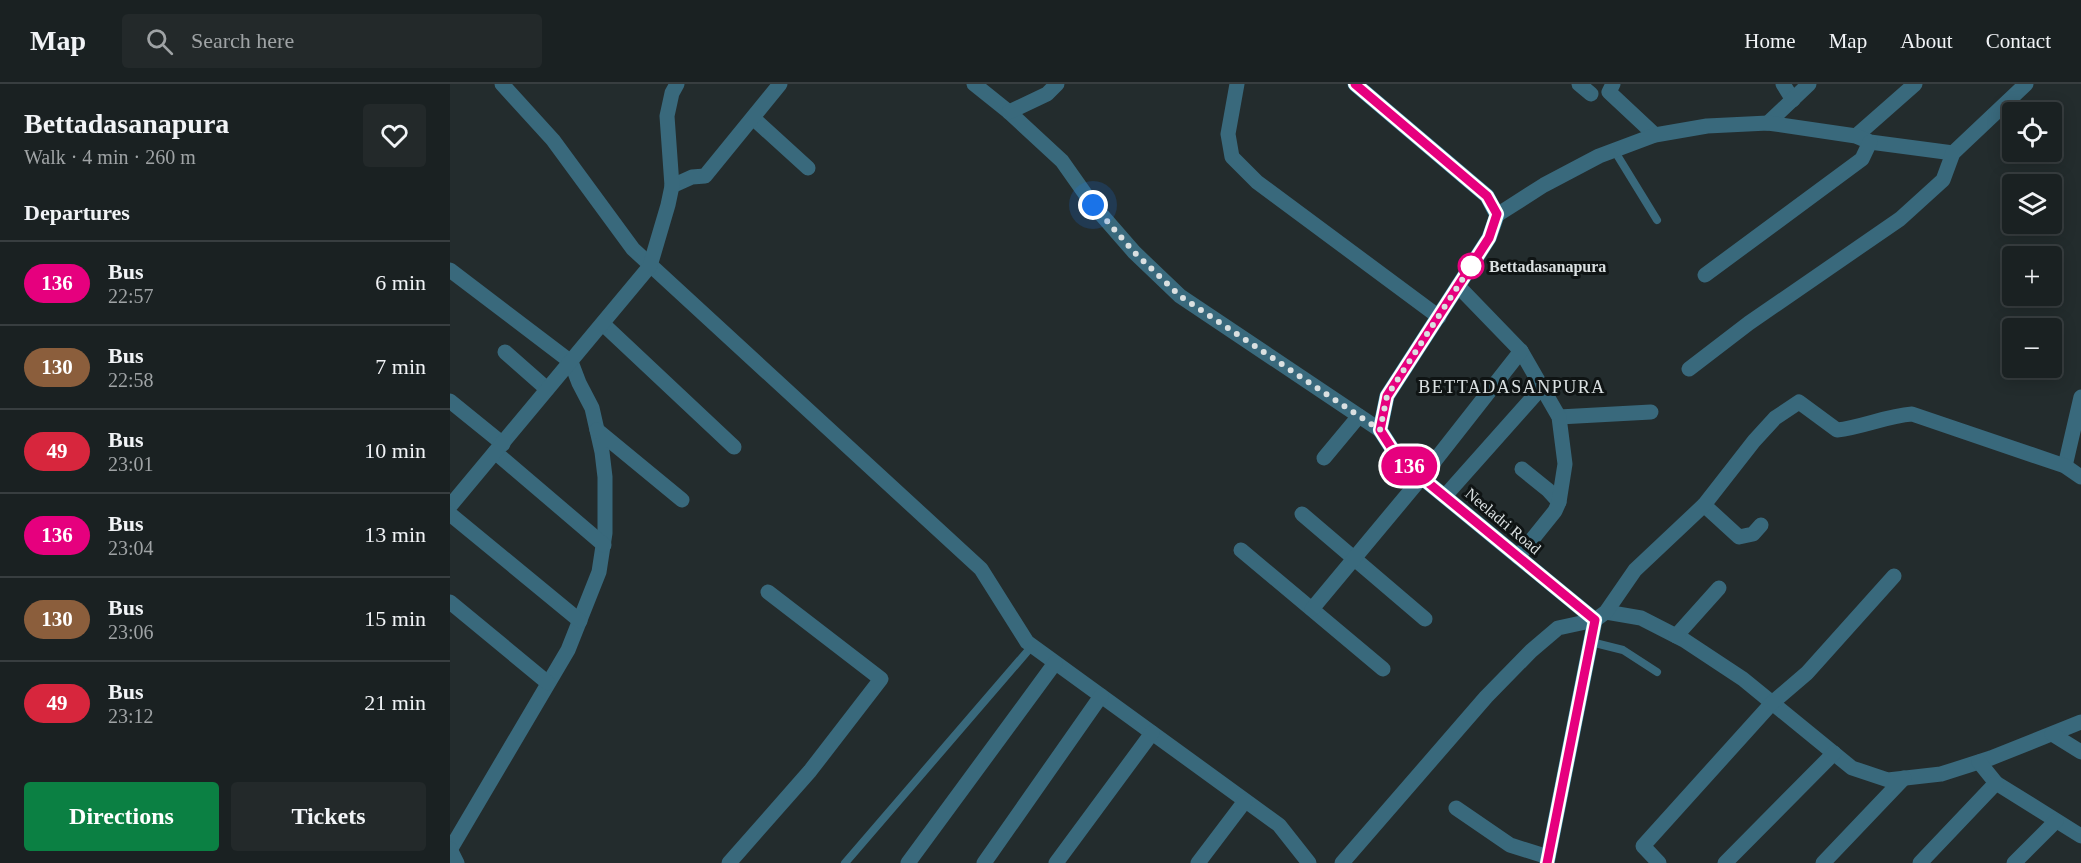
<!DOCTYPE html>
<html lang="en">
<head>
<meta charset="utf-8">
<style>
  :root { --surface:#1a2122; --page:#23292a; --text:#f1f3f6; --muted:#9fa3a5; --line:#383e40; --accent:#0b8043 }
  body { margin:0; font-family:Georgia,serif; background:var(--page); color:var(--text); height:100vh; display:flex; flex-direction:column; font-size:22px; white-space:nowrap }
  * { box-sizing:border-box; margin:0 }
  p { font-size:20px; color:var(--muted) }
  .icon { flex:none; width:33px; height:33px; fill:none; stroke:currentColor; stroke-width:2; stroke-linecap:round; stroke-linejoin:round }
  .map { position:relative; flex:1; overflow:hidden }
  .side { display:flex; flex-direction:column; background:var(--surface); width:450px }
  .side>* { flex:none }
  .badge { padding:0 12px; border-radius:20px; font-size:21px; line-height:39px }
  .tools { position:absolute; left:1552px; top:18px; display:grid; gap:12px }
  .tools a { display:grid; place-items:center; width:60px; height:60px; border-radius:6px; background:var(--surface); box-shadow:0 3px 15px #0003,0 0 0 2px var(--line); font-size:30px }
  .you { position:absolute; width:30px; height:30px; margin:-15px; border:4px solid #fff; border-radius:50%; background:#1a73e8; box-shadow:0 0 0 9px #1a73e833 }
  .map>.badge { position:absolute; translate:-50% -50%; box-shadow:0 0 0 3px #fff }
  h2 { padding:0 24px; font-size:22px; line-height:54px }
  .round { display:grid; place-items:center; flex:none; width:63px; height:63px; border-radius:6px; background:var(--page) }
  .headline { display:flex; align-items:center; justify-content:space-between; height:102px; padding:0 24px }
  h1 { font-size:28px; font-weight:800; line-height:45px }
  .action { display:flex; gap:12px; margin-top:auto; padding:12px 24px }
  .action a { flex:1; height:69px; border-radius:6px; background:var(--accent); color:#fff; font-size:24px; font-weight:800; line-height:69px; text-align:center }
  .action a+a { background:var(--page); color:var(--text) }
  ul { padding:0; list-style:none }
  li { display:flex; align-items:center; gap:18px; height:84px; padding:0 24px; border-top:2px solid var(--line) }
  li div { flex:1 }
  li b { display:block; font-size:22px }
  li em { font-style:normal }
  li .badge { min-width:66px; font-weight:700; text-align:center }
  header { display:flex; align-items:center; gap:36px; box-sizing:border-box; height:84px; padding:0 30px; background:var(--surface); border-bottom:2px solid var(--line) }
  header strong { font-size:28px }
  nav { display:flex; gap:33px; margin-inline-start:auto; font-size:21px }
  .search { width:420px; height:54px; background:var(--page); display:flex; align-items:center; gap:15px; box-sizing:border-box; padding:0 21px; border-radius:6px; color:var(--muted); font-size:22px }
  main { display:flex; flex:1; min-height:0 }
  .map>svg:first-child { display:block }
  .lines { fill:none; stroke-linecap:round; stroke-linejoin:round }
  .lane { stroke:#39697c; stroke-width:8 }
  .street { stroke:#39697c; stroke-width:15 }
  .secondary { stroke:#398caa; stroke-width:15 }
  .line-casing { stroke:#fff; stroke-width:14 }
  .line { stroke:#e6007e; stroke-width:9 }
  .walk { stroke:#dae0e1; stroke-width:6; stroke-dasharray:0 10.8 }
  .stop-dot { fill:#fff; stroke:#e6007e; stroke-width:3 }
  .labels { text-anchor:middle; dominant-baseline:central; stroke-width:6; stroke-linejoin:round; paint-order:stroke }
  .stop-label { font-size:16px; font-weight:bold; fill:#dae0e1; stroke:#0f1414; text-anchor:start }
  .street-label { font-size:16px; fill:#dae0e1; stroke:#0f1414 }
  .neighbourhood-label { font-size:18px; letter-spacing:1.5px; fill:#dae0e1; stroke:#0f1414 }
</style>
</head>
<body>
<header>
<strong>Map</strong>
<div class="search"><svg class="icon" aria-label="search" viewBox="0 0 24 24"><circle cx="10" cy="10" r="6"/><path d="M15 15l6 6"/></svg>Search here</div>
<nav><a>Home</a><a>Map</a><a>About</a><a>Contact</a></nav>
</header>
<main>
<section class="side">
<div class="headline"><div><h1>Bettadasanapura</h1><p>Walk · 4 min · 260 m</p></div><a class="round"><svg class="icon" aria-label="heart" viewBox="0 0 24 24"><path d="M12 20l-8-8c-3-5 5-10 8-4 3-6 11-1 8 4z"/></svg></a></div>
<h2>Departures</h2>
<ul>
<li><span class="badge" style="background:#e6007e;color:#fff">136</span><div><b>Bus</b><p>22:57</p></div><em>6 min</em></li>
<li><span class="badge" style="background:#8b5e3c;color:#fff">130</span><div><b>Bus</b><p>22:58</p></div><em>7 min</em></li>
<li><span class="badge" style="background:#d7263d;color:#fff">49</span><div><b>Bus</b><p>23:01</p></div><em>10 min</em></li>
<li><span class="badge" style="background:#e6007e;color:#fff">136</span><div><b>Bus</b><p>23:04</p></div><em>13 min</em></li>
<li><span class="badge" style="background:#8b5e3c;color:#fff">130</span><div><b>Bus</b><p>23:06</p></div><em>15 min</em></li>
<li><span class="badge" style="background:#d7263d;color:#fff">49</span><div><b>Bus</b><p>23:12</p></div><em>21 min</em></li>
</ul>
<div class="action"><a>Directions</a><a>Tickets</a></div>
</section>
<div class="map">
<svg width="1631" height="779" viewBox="0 0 1631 779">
  <rect width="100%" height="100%" fill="#232c2d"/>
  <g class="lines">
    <g class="lane">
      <polyline points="1164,66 1207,136"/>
      <polyline points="1141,558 1173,566 1207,588"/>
      <polyline points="395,779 582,562"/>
    </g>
    <g class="street">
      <polyline points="52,0 103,56 183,165 531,485 577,558 829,741 859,779"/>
      <polyline points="524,0 559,28 612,77 643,121 684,168 730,212 930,346"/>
      <polyline points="787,0 778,50 782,73 807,98 989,233"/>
      <polyline points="1129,0 1141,10"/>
      <polyline points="1163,0 1159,8 1205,51"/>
      <polyline points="1333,0 1343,16"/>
      <polyline points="559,28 597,10 607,0"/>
      <polyline points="303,34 358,84"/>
      <polyline points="1318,39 1359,0"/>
      <polyline points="1406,52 1465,0"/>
      <polyline points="222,102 242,93 255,92 330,0"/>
      <polyline points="1047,131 1094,101 1149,72 1205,51 1257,42 1318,39 1406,52 1420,58 1503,69"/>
      <polyline points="0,186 121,278 129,299 142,324 152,368 155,393 155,449 149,488 118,566 0,766"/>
      <polyline points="1255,191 1412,75 1420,58"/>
      <polyline points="153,240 284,363"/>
      <polyline points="55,268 97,305"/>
      <polyline points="1239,285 1299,239 1450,135 1493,96 1503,69 1576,0"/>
      <polyline points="0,317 53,360"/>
      <polyline points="1109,333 1201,328"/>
      <polyline points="147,346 232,416"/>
      <polyline points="45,368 154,461"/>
      <polyline points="874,374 909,332"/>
      <polyline points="1615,382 1631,313"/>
      <polyline points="1072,385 1098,406 1109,418"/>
      <polyline points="995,412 1092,303"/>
      <polyline points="1254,421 1289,453 1303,450 1311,441"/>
      <polyline points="0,422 200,182 218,121 222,102 217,32 222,9 227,0"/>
      <polyline points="0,430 130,537"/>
      <polyline points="852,430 975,535"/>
      <polyline points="791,466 933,585"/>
      <polyline points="1068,473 1105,427 1109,418 1115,380 1109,333 1071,267"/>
      <polyline points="0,518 98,599"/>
      <polyline points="862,525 972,393 1071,267 1008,202"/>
      <polyline points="1156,528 1191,534 1234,556 1293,595 1402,684 1438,696 1491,690 1541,674 1631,638"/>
      <polyline points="1226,552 1269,504"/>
      <polyline points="1602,650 1631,668"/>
      <polyline points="1529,678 1546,699 1631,752"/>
      <polyline points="1006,724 1060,761 1098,773"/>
      <polyline points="0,765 7,779"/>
      <polyline points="279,779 360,687 431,595 318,508"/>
      <polyline points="458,779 605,579"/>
      <polyline points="534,779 651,612"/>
      <polyline points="606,779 702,649"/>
      <polyline points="748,779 795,717"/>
      <path d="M892 779 1036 613 1081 567 1108 544 1145 536 1156 528 1185 486 1254 421 1304 357 1325 334 1349 318 1387 346C1413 343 1436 332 1462 330L1615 382 1631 393"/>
      <polyline points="1209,779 1193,762 1322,619 1357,589 1444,492"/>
      <polyline points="1275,779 1384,669"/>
      <polyline points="1373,779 1454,694"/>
      <polyline points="1470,779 1546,699"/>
      <polyline points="1564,779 1606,737"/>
    </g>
    <polyline class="secondary" points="905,0 1037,112 1047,131 1039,154 937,312 930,346 948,374 1145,536 1097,779"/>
  </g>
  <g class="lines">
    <defs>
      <polyline id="line" points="905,0 1037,112 1047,130 1039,154 937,312 930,346 948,374 1145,536 1097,779"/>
    </defs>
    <use href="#line" class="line-casing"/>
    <use href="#line" class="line"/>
    <polyline class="walk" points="643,121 684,168 730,212 930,346 937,312 1021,182"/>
  </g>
  <circle class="stop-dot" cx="1021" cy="182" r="12"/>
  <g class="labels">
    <g class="stop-label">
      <text x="1039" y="182">Bettadasanapura</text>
    </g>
    <g class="street-label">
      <text transform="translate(1053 437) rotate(40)">Neeladri Road</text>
    </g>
    <g class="neighbourhood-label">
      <text x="1062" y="303">BETTADASANPURA</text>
    </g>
  </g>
</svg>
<div class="tools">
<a><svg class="icon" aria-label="locate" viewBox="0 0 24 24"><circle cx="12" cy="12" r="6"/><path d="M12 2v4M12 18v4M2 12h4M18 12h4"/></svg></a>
<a><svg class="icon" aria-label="layers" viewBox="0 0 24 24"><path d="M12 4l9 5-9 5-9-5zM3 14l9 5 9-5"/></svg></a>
<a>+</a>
<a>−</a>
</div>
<div class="you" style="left:643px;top:121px"></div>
<b class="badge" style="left:959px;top:382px;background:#e6007e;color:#fff">136</b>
</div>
</main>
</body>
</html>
